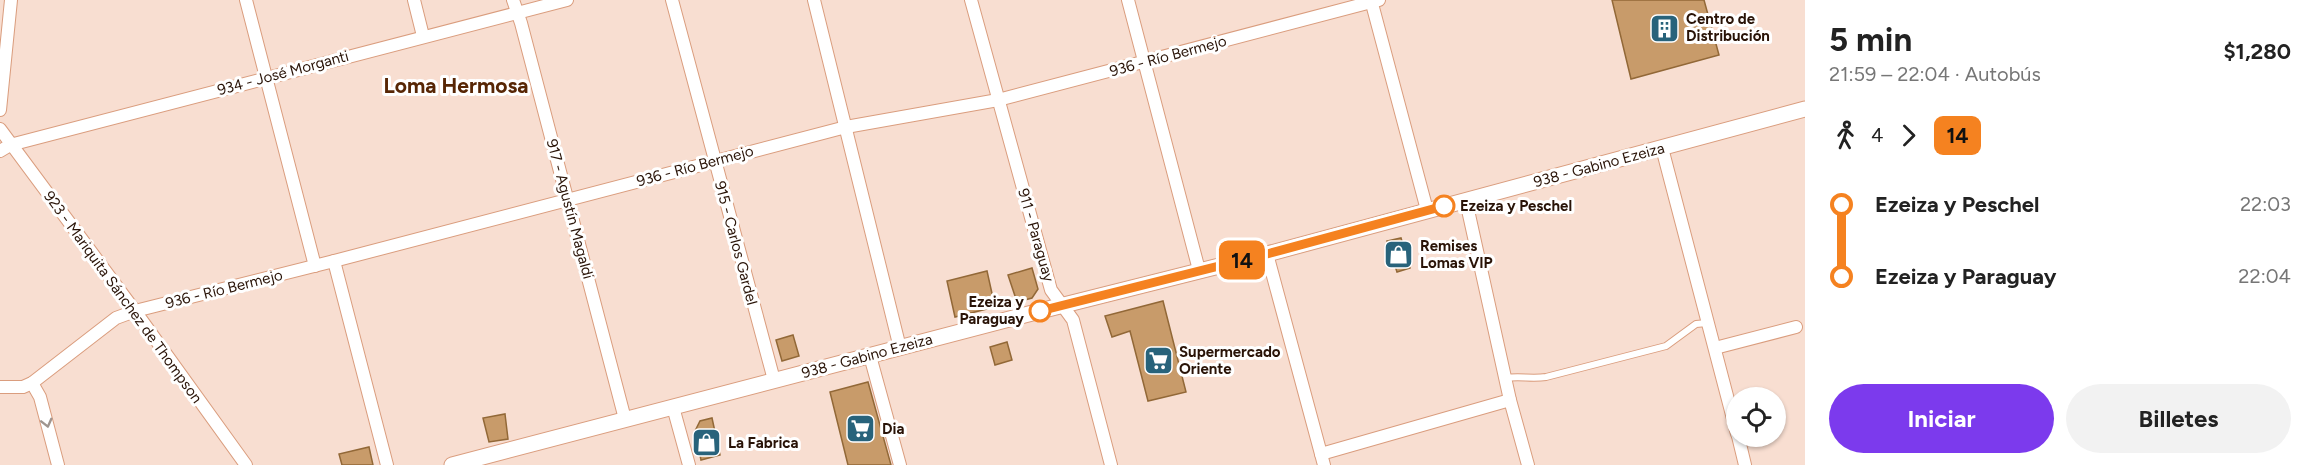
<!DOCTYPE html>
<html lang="es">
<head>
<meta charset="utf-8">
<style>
  :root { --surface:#fff; --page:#f2f2f2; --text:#222; --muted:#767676; --accent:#7c3aed }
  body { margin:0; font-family:Figtree,sans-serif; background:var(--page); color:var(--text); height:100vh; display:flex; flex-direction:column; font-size:22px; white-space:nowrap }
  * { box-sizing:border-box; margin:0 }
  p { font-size:20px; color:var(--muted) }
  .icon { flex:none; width:33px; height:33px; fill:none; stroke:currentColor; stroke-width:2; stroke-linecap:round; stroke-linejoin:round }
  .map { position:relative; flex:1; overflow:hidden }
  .sheet { display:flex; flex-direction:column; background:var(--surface); width:510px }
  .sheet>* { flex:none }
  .badge { padding:0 12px; border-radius:9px; font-size:21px; line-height:39px }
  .buttons { position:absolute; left:1726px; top:387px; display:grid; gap:12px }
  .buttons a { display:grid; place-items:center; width:60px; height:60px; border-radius:50%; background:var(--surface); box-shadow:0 2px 4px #0004; font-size:30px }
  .map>.badge { position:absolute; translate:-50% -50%; box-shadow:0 0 0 3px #fff }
  .legs { display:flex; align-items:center; gap:9px; height:66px; padding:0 24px; font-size:20px }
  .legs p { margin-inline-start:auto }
  .head { display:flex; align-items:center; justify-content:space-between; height:102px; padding:0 24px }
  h1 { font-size:33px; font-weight:700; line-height:45px }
  .action { display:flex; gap:12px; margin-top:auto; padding:12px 24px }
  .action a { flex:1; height:69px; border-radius:36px; background:var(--accent); color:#fff; font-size:24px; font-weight:700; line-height:69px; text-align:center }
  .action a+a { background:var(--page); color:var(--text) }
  ul { padding:0 24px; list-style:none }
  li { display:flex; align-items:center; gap:21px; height:72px; font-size:22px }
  li i { display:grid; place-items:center; width:9px; height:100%; margin:0 8px; background:currentColor }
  li i::after { content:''; width:15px; height:15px; margin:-8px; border:4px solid; border-radius:50%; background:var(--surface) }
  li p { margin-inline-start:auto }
  li:first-child i { background:linear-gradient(#0000 50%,currentColor 0) }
  li:last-child i { background:linear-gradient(currentColor 50%,#0000 0) }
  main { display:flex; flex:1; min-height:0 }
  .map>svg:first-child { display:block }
  .building { fill:#c89b6a; stroke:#926837; stroke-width:1.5 }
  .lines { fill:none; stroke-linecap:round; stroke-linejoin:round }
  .service-casing { stroke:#da9d7e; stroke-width:8 }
  .minor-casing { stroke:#da9d7e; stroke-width:14 }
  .tertiary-casing { stroke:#da9d7e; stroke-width:17 }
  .service { stroke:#fff; stroke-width:6 }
  .minor { stroke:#fff; stroke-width:12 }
  .tertiary { stroke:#fff; stroke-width:15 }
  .oneway { stroke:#9f958f }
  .line-1-casing { stroke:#fff; stroke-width:14 }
  .line-1 { stroke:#f58220; stroke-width:9 }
  .stop-1-dot { fill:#fff; stroke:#f58220; stroke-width:3 }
  .labels { text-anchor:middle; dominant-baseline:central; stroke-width:6; stroke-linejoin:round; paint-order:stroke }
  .poi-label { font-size:15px; font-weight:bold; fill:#291307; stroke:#fff; text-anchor:start }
  .street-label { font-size:15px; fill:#291307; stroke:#fff }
  .stop-label { font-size:15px; font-weight:bold; fill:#291307; stroke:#fff; text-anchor:start }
  .district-label { font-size:21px; font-weight:bold; fill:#572605; stroke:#fff }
</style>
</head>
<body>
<main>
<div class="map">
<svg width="1805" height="465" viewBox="0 0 1805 465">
  <rect width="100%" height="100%" fill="#f8ded1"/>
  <g class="building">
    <polygon points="1612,0 1704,0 1719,55 1631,79"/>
    <polygon points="1401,238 1410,268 1397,272 1387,241"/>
    <polygon points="1032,268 1038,289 1032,298 1017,302 1008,275"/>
    <polygon points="987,271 995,307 955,317 947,281"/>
    <polygon points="1163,301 1186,392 1148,401 1130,331 1112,337 1105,316"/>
    <polygon points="793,335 799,356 782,361 776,340"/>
    <polygon points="1007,342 1012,360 995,365 990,347"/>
    <polygon points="868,382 891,465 848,465 830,392"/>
    <polygon points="505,414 508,439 489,442 483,418"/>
    <polygon points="712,418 720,455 701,460 695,431 700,421"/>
    <polygon points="369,447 373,465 342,465 339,454"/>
  </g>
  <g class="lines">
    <defs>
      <path id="service" d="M1505 378C1520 376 1532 379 1546 377L1666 346 1696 324 1707 323"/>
      <g id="minor">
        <polyline points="246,0 315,266"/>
        <polyline points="414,0 423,36"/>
        <polyline points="513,0 521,23 625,419"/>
        <polyline points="672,0 774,380"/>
        <polyline points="814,0 900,348"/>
        <polyline points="971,0 1051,290 1073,320 1111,465"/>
        <polyline points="1128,0 1199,270"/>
        <polyline points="1371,0 1427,210"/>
        <polyline points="0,110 11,0"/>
        <polyline points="0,129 135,311 246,465"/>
        <polyline points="1662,148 1737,434"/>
        <polyline points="0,151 10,145 567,0"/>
        <polyline points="1466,201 1510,400 1528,465"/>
        <polyline points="1267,254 1324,465"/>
        <polyline points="334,261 387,465"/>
        <polyline points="1715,348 1796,327"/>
        <polyline points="870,356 900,465"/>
        <polyline points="32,383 40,397 58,465"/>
        <polyline points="0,387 23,387 32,383 116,318 135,311 334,261 846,127 998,100 1379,0"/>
        <polyline points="673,407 689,465"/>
        <polyline points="1738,436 1745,465"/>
        <polyline points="1321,454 1510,400"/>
      </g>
      <polyline id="tertiary" points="452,465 1040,311 1267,254 1805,109"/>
    </defs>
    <use href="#service" class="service-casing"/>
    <use href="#minor" class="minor-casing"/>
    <use href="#tertiary" class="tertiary-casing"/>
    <use href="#service" class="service"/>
    <use href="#minor" class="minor"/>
    <use href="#tertiary" class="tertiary"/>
  </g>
  <defs><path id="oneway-chevron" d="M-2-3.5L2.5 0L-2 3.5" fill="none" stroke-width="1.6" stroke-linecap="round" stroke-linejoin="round" transform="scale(1.5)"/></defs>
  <use class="oneway" href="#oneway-chevron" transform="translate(47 423) rotate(76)"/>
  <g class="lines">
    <defs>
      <polyline id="line-1" points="1040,311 1267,254 1444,206"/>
    </defs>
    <use href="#line-1" class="line-1-casing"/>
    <use href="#line-1" class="line-1"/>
  </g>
  <defs>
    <symbol id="building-square" viewBox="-11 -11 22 22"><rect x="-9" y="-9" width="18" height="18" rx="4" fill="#28637b" stroke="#fff"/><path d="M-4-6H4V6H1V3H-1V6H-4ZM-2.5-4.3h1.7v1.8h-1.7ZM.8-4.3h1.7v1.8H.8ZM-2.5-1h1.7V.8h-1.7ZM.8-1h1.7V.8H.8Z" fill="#fff"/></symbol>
    <symbol id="shop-square" viewBox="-11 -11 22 22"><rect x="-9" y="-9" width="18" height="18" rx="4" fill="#28637b" stroke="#fff"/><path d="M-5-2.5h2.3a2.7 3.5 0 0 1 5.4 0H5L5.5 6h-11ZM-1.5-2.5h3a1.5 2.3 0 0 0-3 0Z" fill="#fff"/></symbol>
    <symbol id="supermarket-square" viewBox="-11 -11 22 22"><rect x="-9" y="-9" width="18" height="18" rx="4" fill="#28637b" stroke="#fff"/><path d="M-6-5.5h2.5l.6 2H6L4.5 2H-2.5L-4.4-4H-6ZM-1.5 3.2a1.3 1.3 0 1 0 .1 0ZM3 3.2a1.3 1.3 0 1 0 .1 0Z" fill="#fff"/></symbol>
  </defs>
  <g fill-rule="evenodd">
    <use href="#building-square" x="1648" y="12" width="33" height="33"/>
    <use href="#shop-square" x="1382" y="238" width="33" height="33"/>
    <use href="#supermarket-square" x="1142" y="344" width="33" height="33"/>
    <use href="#supermarket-square" x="844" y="412" width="33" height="33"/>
    <use href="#shop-square" x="690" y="426" width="33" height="33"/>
  </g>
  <g class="stop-1-dot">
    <circle cx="1444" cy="206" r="10"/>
    <circle cx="1040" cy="311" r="10"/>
  </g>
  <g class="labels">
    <g class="poi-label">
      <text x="1686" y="19">Centro de<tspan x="1686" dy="17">Distribución</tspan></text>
      <text x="1420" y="246">Remises<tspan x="1420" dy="17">Lomas VIP</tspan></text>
      <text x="1179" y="352">Supermercado<tspan x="1179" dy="17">Oriente</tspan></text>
      <text x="882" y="429">Dia</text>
      <text x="728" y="443">La Fabrica</text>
    </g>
    <g class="street-label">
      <text transform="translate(1168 56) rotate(-15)">936 - Río Bermejo</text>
      <text transform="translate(283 73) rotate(-15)">934 - José Morganti</text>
      <text transform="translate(1599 165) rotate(-15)">938 - Gabino Ezeiza</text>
      <text transform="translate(695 166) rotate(-15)">936 - Río Bermejo</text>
      <text transform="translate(570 209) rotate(75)">917 - Agustín Magaldi</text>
      <text transform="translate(1036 235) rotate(74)">911 - Paraguay</text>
      <text transform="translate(736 243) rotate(75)">915 - Carlos Gardel</text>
      <text transform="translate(224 289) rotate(-14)">936 - Río Bermejo</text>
      <text transform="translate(123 297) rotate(54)">923 - Mariquita Sánchez de Thompson</text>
      <text transform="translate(867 356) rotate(-15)">938 - Gabino Ezeiza</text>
    </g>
    <g class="stop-label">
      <text x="1460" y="206">Ezeiza y Peschel</text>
      <text x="1024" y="302" text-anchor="end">Ezeiza y<tspan x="1024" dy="17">Paraguay</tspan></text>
    </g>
    <g class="district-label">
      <text x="456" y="85">Loma Hermosa</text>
    </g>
  </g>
</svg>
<div class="buttons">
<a><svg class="icon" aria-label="locate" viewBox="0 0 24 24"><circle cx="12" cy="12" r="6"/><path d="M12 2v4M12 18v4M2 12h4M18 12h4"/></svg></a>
</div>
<b class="badge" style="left:1242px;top:260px;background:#f58220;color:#111">14</b>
</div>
<section class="sheet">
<div class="head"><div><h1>5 min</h1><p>21:59 – 22:04 · Autobús</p></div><b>$1,280</b></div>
<div class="legs"><svg class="icon" aria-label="walk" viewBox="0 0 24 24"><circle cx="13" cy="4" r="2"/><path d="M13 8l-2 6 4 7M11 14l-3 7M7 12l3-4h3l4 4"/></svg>4<svg class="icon" aria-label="forward" viewBox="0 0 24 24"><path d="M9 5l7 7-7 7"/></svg><b class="badge" style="background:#f58220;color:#111">14</b></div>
<ul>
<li><i style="color:#f58220"></i><b>Ezeiza y Peschel</b><p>22:03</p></li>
<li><i style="color:#f58220"></i><b>Ezeiza y Paraguay</b><p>22:04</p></li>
</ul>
<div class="action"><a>Iniciar</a><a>Billetes</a></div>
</section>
</main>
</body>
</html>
